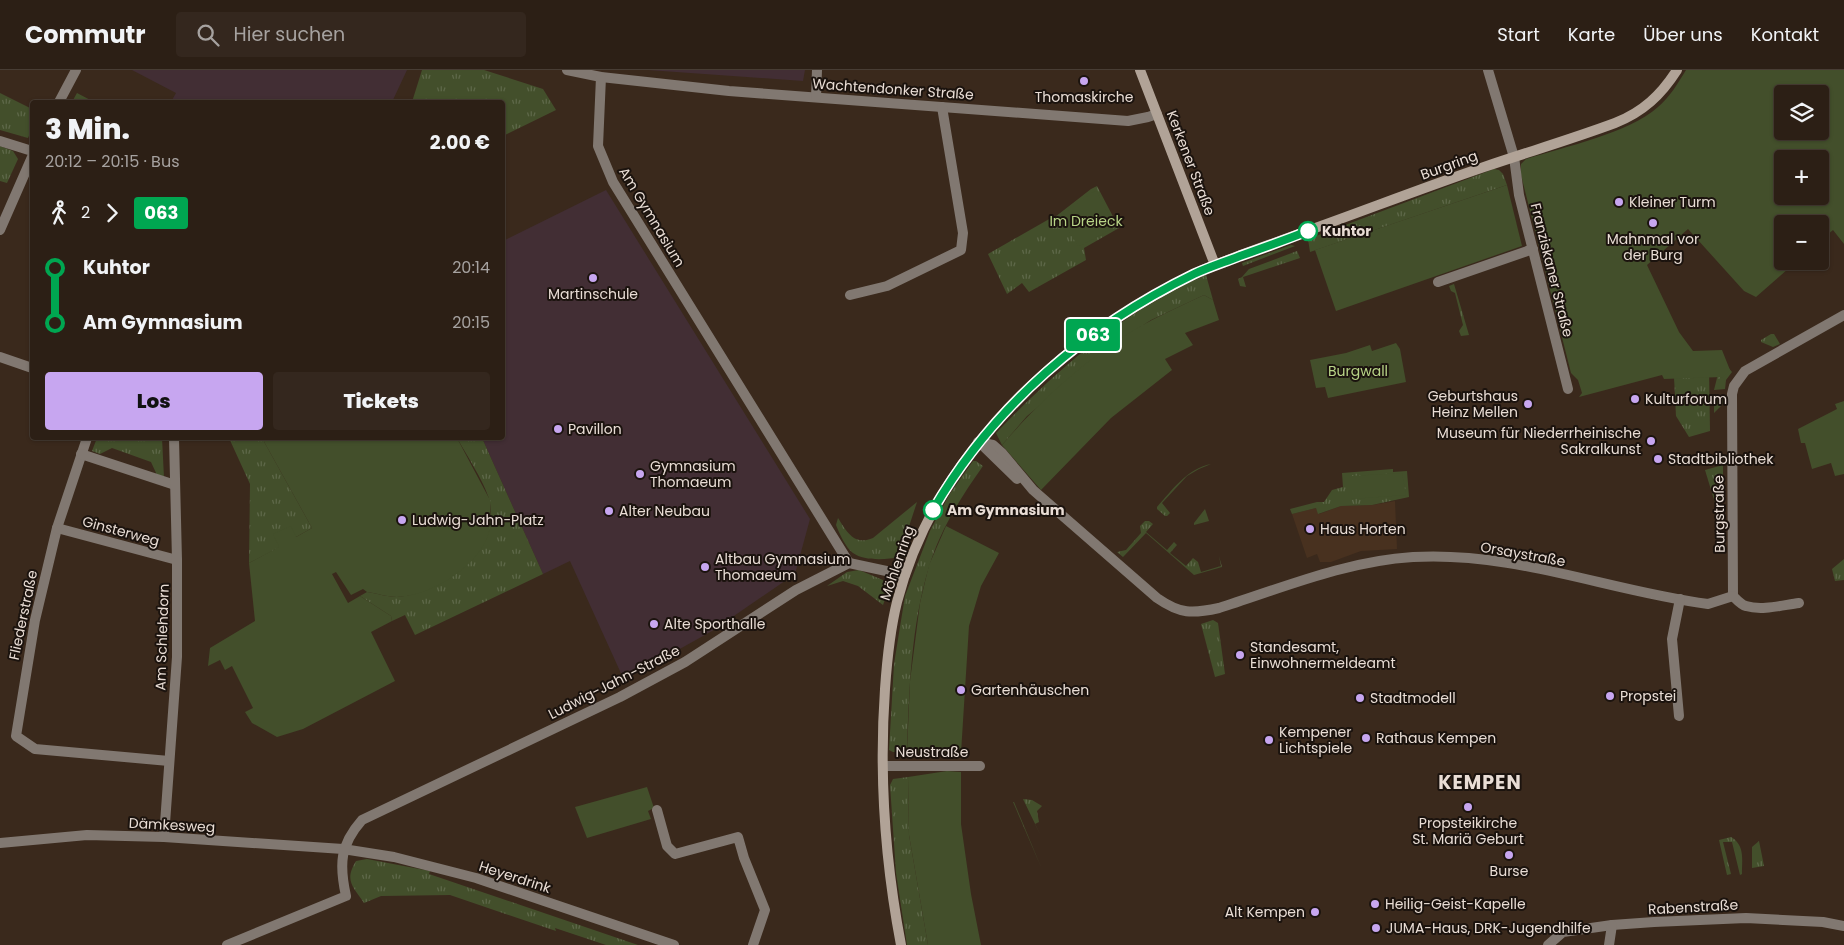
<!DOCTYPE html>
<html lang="de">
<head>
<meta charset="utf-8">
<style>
  :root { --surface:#2c1f15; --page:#34271e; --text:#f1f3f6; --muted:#a6a2a0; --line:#483d34; --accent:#c7a6f0 }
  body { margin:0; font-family:Poppins,sans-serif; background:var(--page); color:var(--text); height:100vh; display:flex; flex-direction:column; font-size:19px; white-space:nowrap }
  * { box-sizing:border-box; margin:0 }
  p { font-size:16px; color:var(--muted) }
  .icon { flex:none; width:28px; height:28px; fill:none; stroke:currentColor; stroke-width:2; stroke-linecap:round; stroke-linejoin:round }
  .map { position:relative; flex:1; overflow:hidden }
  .sheet { position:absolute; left:30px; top:30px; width:475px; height:340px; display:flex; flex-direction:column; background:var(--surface); border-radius:5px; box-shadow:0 1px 4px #0004,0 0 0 1px var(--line) }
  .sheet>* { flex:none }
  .badge { padding:0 10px; border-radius:4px; font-size:18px; line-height:32px }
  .buttons { position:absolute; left:1774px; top:15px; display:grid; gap:10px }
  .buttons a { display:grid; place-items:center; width:55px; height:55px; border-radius:5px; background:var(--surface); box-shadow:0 1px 4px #0004,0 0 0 1px var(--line); font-size:25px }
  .map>.badge { position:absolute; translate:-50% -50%; box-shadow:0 0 0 2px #fff }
  .legs { display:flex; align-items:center; gap:8px; height:55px; padding:0 15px; font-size:16px }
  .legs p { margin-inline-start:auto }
  .head { display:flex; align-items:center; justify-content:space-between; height:85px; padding:0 15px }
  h1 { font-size:28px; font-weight:800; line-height:38px }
  .primary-button { display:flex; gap:10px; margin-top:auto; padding:10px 15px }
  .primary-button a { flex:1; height:58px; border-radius:5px; background:var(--accent); color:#111; font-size:20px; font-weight:800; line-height:58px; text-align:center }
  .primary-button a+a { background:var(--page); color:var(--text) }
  ul { padding:0 15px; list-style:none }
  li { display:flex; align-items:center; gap:18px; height:55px; font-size:19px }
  li i { display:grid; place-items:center; width:8px; height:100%; margin:0 6px; background:currentColor }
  li i::after { content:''; width:12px; height:12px; margin:-6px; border:4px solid; border-radius:50%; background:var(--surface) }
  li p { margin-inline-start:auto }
  li:first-child i { background:linear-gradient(#0000 50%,currentColor 0) }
  li:last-child i { background:linear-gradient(currentColor 50%,#0000 0) }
  header { display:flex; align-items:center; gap:30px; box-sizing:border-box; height:70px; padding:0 25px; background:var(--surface); border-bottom:1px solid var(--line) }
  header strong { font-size:24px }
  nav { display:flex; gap:28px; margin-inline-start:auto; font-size:18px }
  .search { width:350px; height:45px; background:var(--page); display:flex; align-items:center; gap:12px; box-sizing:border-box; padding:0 18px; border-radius:5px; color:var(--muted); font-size:19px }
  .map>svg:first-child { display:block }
  .built { fill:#48311f }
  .education { fill:#422e34 }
  .grass { fill:url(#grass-tufts) }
  .green { fill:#434f2b; fill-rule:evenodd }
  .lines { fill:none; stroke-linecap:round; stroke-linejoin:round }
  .minor { stroke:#817871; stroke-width:10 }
  .tertiary { stroke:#817871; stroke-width:10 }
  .secondary { stroke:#b1a397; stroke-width:10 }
  .line-1-casing { stroke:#fff; stroke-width:11 }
  .line-1 { stroke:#00a651; stroke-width:8 }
  .poi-dot { fill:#c7a6f0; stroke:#1b130e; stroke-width:2 }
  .stop-1-dot { fill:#fff; stroke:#00a651; stroke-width:2.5 }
  .labels { text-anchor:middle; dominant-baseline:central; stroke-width:4; stroke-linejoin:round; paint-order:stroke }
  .street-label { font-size:14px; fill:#e9ddd5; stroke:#1b130e }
  .poi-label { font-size:14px; fill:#e9ddd5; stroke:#1b130e; text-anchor:start }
  .park-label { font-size:14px; fill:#b8d487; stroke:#1b130e }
  .stop-label { font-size:14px; font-weight:bold; fill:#e9ddd5; stroke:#1b130e; text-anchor:start }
  .district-label { font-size:19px; font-weight:bold; letter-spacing:1px; fill:#e9ddd5; stroke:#1b130e }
</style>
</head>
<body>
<header>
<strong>Commutr</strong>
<div class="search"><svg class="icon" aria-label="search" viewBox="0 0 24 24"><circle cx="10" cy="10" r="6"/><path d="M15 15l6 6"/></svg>Hier suchen</div>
<nav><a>Start</a><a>Karte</a><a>Über uns</a><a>Kontakt</a></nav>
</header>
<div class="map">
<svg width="1844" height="875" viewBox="0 0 1844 875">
  <defs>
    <pattern id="grass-tufts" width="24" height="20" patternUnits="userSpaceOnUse" patternTransform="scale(1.25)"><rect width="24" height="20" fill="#434f2b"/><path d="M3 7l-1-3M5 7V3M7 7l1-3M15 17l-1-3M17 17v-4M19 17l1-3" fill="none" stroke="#5e6849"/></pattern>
  </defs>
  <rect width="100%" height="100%" fill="#3a291c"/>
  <polygon class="built" points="1395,431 1397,479 1361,481 1331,492 1320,492 1317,484 1307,488 1292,444 1316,438 1319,444 1341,436 1372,435"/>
  <g class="education">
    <polygon points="132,0 407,0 392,32 171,32 176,23"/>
    <polygon points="648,0 805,0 803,11"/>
    <polygon points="606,120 810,449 795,504 712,561 624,610 570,491 543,504 482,368 502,368 503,171"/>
  </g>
  <g class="grass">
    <polygon points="422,0 484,0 543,19 556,40 503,66 502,32 412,32"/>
    <polygon points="0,23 32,39 32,59 28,68 0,60"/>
    <polygon points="77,23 94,32 72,32"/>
    <polygon points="0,76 13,81 18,89 7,113 0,111"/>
    <polygon points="1494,99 1499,100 1503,104 1507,115 1310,182 1308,169"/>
    <polygon points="1097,116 1119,158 1084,178 1086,190 1029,222 1022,213 1007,224 988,184 1051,148 1055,147 1091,119"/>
    <polygon points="1291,175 1295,176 1243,196 1242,193"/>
    <polygon points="1297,181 1300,188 1243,207 1246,217 1240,216 1238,209 1242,207 1249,199"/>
    <path d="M1206 205 1213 230 1204 225 1151 250 1116 273 1027 346 1002 375 996 363C1057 300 1124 240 1206 205Z"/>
    <polygon points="1454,214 1469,265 1461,266 1459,261 1463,255 1455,223 1451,221 1449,216"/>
    <polygon points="1771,264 1774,264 1780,274 1773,277 1761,272 1761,270"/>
    <polygon points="1727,296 1732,302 1726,310 1725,319 1714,320 1718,304"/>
    <polygon points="1709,298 1710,361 1689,367 1676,346 1674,307"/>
    <polygon points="1714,325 1725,325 1725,332 1714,343"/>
    <polygon points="97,368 162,368 164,408 157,405 151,392 112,378 100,384 92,381"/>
    <polygon points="229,368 262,368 312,458 296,467 274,464 280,477 249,493 250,414"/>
    <path d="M457 368H482L543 504 415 565 405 545 392 551 391 546 360 526 367 522C376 523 387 527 397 527 414 526 426 519 440 511 472 493 495 473 490 433 488 418 465 382 457 368Z"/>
    <path d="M973 391H976L983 396C961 427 940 460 929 497 911 556 909 620 907 682H893L889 680 894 594 905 526 930 461 949 425Z"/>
    <path d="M1211 394 1199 399 1187 406 1162 433 1170 443 1167 446H1165L1157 439V437C1173 419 1187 399 1211 394Z"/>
    <polygon points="1723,395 1723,431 1715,433 1705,400"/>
    <polygon points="1393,399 1393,402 1407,401 1409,427 1372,435 1341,436 1318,444 1316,438 1292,444 1290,439 1317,432 1324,432 1332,420 1343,417 1342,403"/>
    <path d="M917 432 899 487C886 490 864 491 853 483 846 478 839 463 836 455L838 448C847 462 854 476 873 468Z"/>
    <polygon points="1205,439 1209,451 1194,455 1194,453"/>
    <polygon points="1145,451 1149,451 1153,454 1146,462 1167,480 1174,472 1177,475 1170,483 1186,496 1193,488 1198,492 1201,502 1221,496 1219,486 1222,497 1194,505 1146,463 1123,487 1117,482 1126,480 1141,463 1140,456"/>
    <polygon points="1844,489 1844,510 1835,511 1832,499"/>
    <polygon points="859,500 883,510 889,518 883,535 858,516 843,511 827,516 847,502"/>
    <polygon points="1213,550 1218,553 1225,604 1215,607 1201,554"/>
    <polygon points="908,707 909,765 928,875 907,875 896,803 890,715 893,709"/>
    <polygon points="1023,729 1032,730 1042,736 1037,741 1039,752 1035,754 1040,764"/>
    <polygon points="1013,732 1014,732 1041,797"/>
    <path d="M1731 767C1745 775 1742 790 1742 804L1740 805 1732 772H1723L1731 804 1727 805 1719 770Z"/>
    <polygon points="1759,771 1764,796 1752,798 1752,777"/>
    <path d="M367 789 430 801 429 804 638 875H606L555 858 556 861 450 825 381 826 364 833C353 816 344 811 356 791Z"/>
  </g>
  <g class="green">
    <path d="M1686 0H1844V174L1833 160 1820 171V154H1782V191H1797L1756 227 1744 221 1688 159 1647 195 1679 262 1693 281 1722 280 1730 300 1723 307 1664 309 1662 305 1579 327 1582 323 1578 310 1571 303 1521 105V94L1526 89C1564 77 1629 63 1658 37 1670 27 1678 13 1686 0ZM1782 24H1820V61H1782ZM1782 89H1820V126H1782Z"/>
    <polygon points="1507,115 1522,176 1336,241 1315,180"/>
    <polygon points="1096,121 1115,157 1084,174 1078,176 1060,147 1091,123"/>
    <path d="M1204 225 1213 230 1219 250 1185 263 1193 275 1165 289 1172 300 1111 348 1041 420 1002 375C1042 328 1097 279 1152 250 1169 241 1187 233 1204 225Z"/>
    <polygon points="1396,273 1400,279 1406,312 1328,328 1325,317 1316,318 1310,290 1346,283 1370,275 1372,281"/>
    <polygon points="1844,331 1844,404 1835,406 1831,393 1812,399 1805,373 1801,373 1798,359 1837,339 1835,334"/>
    <path d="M262 368H457L490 430C490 443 492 456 487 468 474 499 430 526 397 527 387 527 376 523 367 522L363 519 351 525 336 502 332 504 348 533 360 526 391 546 392 551 371 562 395 611 303 659 277 667 252 653 245 642 253 638 232 596 225 600 220 590 208 596 210 578 255 551 249 493 279 477 273 464 291 456 296 467 312 458Z"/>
    <polygon points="1402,403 1406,425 1351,429 1351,406"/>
    <polygon points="946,456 999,483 981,516 969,556 961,683 907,682 910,611 920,533 929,495"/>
    <polygon points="947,701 961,702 961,754 971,824 981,875 928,875 909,765 908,707"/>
    <polygon points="647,717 654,738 648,741 651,749 587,768 575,737"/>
  </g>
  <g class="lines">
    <g class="minor">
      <polyline points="567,0 601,7 729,21 1128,51 1148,47 1157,44"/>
      <polyline points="1488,0 1514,87 1519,125 1568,319"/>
      <polyline points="601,7 598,76 613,112 849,493"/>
      <polyline points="816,27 817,0"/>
      <polyline points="0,71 32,81"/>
      <polyline points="1438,212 1533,179"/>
      <polyline points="850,225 887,216 961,180 963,163 942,37"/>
      <polyline points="0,287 32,298"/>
      <polyline points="87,368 57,458 35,550 16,666 35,679 169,691"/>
      <path d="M978 372 993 375 1002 383 1033 420 1157 528C1180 544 1192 544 1219 538 1282 518 1346 491 1413 487 1514 481 1609 521 1708 534L1733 526"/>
      <polyline points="979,372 1017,409"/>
      <polyline points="81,384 175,415"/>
      <polyline points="57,458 177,490"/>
      <polyline points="1733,526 1732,324 1734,316 1745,301 1844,245"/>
      <path d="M1733 526C1737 530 1741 535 1746 536 1762 541 1783 535 1799 533"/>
      <polyline points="1679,646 1672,569 1680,529"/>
      <polyline points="883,696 980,696"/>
      <polyline points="657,740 667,776 675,784 738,767 744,788 765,840 753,875"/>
      <polyline points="164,767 177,587 177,490 174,368"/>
      <polyline points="0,773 87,765 164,767 343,779 394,787 476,808 674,875"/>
      <path d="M227 875 346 826C339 794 340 775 362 750L620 627 685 592 796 520 849 493 905 505"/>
      <polyline points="1548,875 1563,862 1612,855 1654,852 1746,848 1823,852 1844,856"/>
      <polyline points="1609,875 1612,855"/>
    </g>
    <g class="tertiary">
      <polyline points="59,32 76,0"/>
      <polyline points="0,160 32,87"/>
    </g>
    <g class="secondary">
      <polyline points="1140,0 1215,195"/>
      <path d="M901 875C885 791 879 704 885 619 887 590 890 560 897 532 932 397 1038 290 1157 224 1170 217 1183 209 1196 203 1232 187 1270 175 1307 161 1366 140 1425 117 1484 97 1528 82 1572 69 1615 53 1643 42 1661 25 1677 0"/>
    </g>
  </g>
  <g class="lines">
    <defs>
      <path id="line-1" d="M933 440C993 336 1087 256 1194 204 1209 197 1225 192 1240 186 1263 178 1285 170 1308 161"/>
    </defs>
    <use href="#line-1" class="line-1-casing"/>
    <use href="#line-1" class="line-1"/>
  </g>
  <g class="poi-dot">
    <circle cx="1084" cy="11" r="5"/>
    <circle cx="1619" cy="132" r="5"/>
    <circle cx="1653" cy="153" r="5"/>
    <circle cx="593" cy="208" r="5"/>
    <circle cx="1635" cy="329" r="5"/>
    <circle cx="1528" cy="334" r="5"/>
    <circle cx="558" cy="359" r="5"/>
    <circle cx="1651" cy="371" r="5"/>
    <circle cx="1658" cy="389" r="5"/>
    <circle cx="640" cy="404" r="5"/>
    <circle cx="609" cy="441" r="5"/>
    <circle cx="402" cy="450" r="5"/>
    <circle cx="1310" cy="459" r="5"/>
    <circle cx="705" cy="497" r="5"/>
    <circle cx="654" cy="554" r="5"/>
    <circle cx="1240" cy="585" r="5"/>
    <circle cx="961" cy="620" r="5"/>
    <circle cx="1610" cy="626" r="5"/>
    <circle cx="1360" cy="628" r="5"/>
    <circle cx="1366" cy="668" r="5"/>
    <circle cx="1269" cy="670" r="5"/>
    <circle cx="1468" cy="737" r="5"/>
    <circle cx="1509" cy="785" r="5"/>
    <circle cx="1375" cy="834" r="5"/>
    <circle cx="1315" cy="842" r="5"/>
    <circle cx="1376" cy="858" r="5"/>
  </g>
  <g class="stop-1-dot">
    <circle cx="1308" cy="161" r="9"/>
    <circle cx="933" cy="440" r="9"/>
  </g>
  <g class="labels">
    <g class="street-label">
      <text transform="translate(893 19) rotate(4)">Wachtendonker Straße</text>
      <text transform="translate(1191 93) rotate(69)">Kerkener Straße</text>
      <text transform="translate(1449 95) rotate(-20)">Burgring</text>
      <text transform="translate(652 147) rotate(59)">Am Gymnasium</text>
      <text transform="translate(1552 200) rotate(76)">Franziskaner Straße</text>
      <text transform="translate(1719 444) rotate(-91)">Burgstraße</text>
      <text transform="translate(121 461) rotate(15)">Ginsterweg</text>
      <text transform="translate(1523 484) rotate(10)">Orsaystraße</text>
      <text transform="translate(897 493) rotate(-71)">Möhlenring</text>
      <text transform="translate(23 545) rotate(-78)">Fliederstraße</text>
      <text transform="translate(162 567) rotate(-88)">Am Schlehdorn</text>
      <text transform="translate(614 612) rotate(-27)">Ludwig-Jahn-Straße</text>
      <text x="932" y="682">Neustraße</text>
      <text transform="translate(172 755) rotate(3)">Dämkesweg</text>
      <text transform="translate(515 807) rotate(18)">Heyerdrink</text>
      <text transform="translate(1693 837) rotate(-3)">Rabenstraße</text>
    </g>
    <g class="poi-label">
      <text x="1084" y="27" text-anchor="middle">Thomaskirche</text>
      <text x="1629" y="132">Kleiner Turm</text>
      <text x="1653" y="169" text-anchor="middle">Mahnmal vor<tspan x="1653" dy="16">der Burg</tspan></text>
      <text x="593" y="224" text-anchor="middle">Martinschule</text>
      <text x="1518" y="326" text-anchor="end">Geburtshaus<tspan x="1518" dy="16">Heinz Mellen</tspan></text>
      <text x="1645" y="329">Kulturforum</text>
      <text x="568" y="359">Pavillon</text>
      <text x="1641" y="363" text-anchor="end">Museum für Niederrheinische<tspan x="1641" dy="16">Sakralkunst</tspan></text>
      <text x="1668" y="389">Stadtbibliothek</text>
      <text x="650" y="396">Gymnasium<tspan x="650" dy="16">Thomaeum</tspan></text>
      <text x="619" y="441">Alter Neubau</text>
      <text x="412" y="450">Ludwig-Jahn-Platz</text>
      <text x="1320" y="459">Haus Horten</text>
      <text x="715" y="489">Altbau Gymnasium<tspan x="715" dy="16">Thomaeum</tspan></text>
      <text x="664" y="554">Alte Sporthalle</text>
      <text x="1250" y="577">Standesamt,<tspan x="1250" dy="16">Einwohnermeldeamt</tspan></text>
      <text x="971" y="620">Gartenhäuschen</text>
      <text x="1620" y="626">Propstei</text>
      <text x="1370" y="628">Stadtmodell</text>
      <text x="1279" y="662">Kempener<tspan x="1279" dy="16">Lichtspiele</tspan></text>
      <text x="1376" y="668">Rathaus Kempen</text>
      <text x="1468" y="753" text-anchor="middle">Propsteikirche<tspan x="1468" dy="16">St. Mariä Geburt</tspan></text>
      <text x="1509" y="801" text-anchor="middle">Burse</text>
      <text x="1385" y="834">Heilig-Geist-Kapelle</text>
      <text x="1305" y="842" text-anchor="end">Alt Kempen</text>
      <text x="1386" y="858">JUMA-Haus, DRK-Jugendhilfe</text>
    </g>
    <g class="park-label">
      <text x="1086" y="151">Im Dreieck</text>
      <text x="1358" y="301">Burgwall</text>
    </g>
    <g class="stop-label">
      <text x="1322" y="161">Kuhtor</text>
      <text x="947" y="440">Am Gymnasium</text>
    </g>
    <g class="district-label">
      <text x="1480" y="712">KEMPEN</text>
    </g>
  </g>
</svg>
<div class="buttons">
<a><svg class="icon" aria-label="layers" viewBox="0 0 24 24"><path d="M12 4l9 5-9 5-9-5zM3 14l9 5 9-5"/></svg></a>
<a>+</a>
<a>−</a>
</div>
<b class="badge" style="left:1093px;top:265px;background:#00a651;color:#fff">063</b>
<section class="sheet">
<div class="head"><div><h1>3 Min.</h1><p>20:12 – 20:15 · Bus</p></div><b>2.00 €</b></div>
<div class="legs"><svg class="icon" aria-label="walk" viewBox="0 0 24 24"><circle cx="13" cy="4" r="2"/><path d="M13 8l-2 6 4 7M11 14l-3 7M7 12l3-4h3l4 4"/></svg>2<svg class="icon" aria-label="forward" viewBox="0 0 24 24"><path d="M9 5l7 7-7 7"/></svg><b class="badge" style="background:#00a651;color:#fff">063</b></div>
<ul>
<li><i style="color:#00a651"></i><b>Kuhtor</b><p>20:14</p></li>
<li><i style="color:#00a651"></i><b>Am Gymnasium</b><p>20:15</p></li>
</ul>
<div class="primary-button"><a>Los</a><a>Tickets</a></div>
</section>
</div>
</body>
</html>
